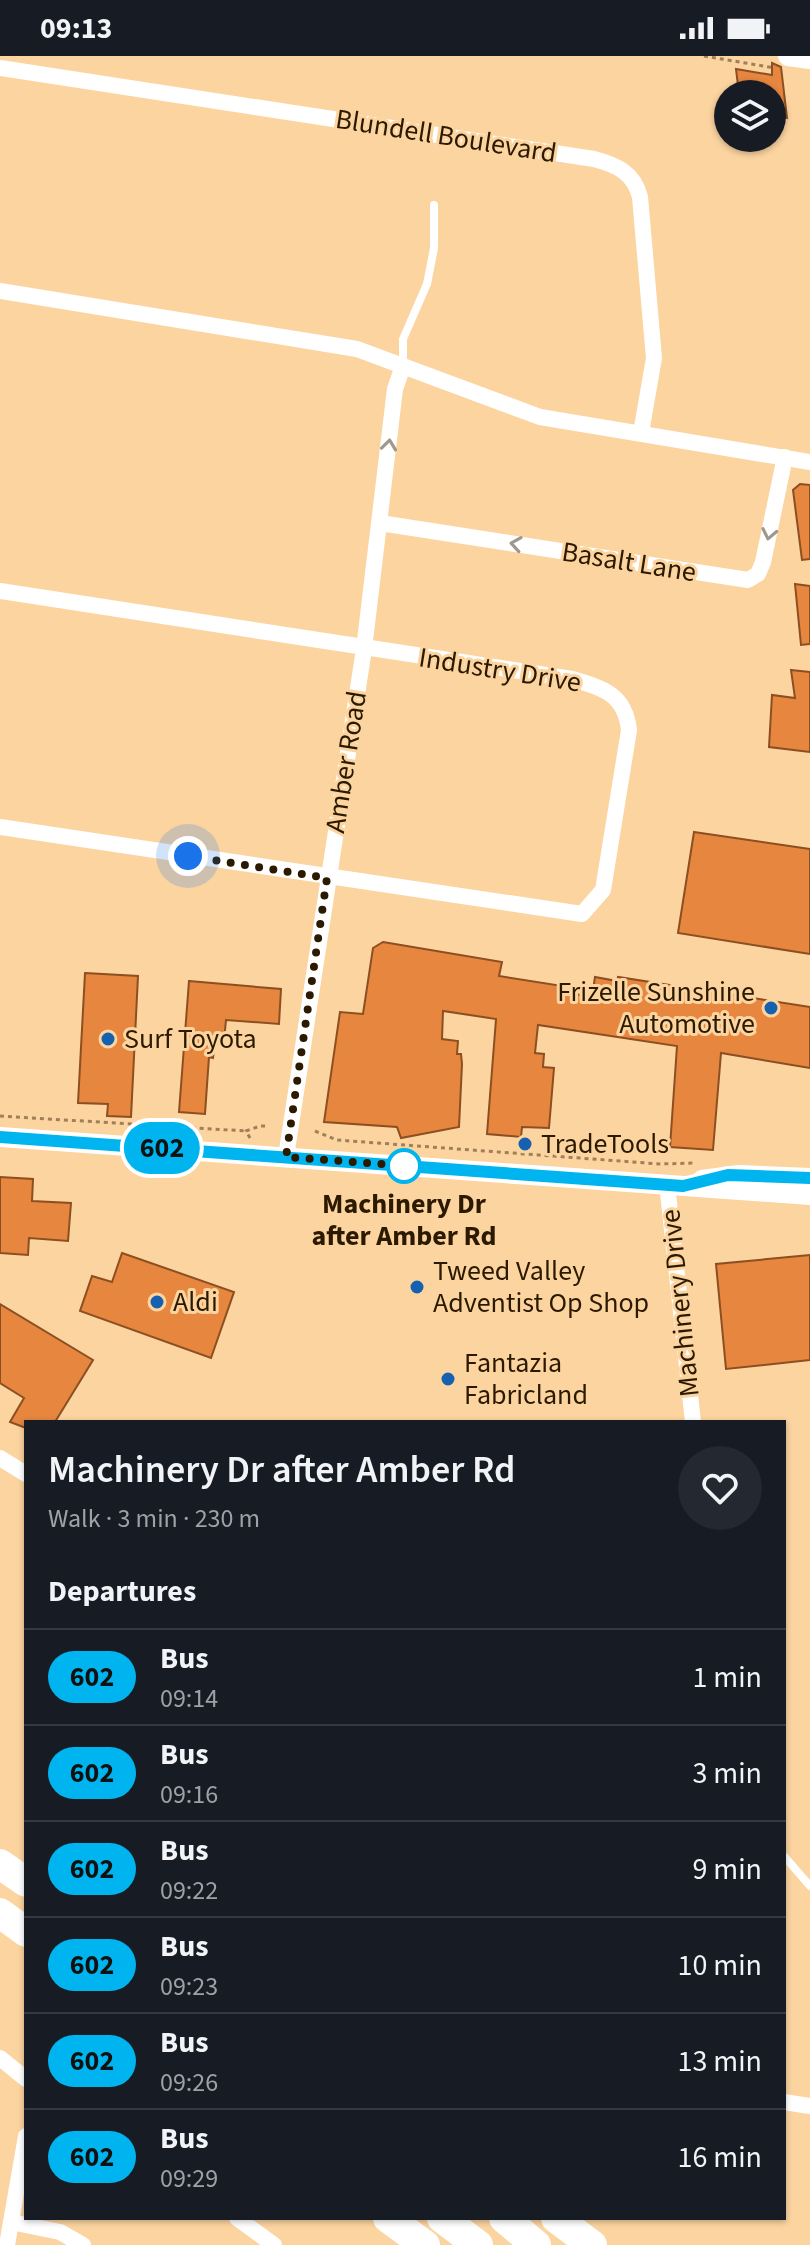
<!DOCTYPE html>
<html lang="en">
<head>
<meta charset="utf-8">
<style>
  :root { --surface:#171b24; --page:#242831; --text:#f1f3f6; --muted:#9ea1a6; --line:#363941 }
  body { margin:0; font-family:"Source Sans 3",sans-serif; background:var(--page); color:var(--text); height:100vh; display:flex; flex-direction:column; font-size:30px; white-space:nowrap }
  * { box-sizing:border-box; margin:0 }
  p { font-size:26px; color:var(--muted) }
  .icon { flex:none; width:44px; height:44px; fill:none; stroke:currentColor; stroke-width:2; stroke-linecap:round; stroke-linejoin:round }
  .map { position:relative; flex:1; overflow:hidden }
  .side { position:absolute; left:24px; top:1364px; width:762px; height:800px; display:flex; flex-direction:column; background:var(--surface); border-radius:0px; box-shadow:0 2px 6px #0004 }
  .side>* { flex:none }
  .badge { padding:0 16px; border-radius:26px; font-size:28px; line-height:52px }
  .buttons { position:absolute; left:714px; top:24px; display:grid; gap:16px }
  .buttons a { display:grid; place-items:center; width:72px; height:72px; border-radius:50%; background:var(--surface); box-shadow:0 2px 6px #0004; font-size:40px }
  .you { position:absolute; width:40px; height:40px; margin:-20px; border:6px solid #fff; border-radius:50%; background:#1a73e8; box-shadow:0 0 0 12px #1a73e833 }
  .map>.badge { position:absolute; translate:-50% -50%; box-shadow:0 0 0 4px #fff }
  h2 { padding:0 24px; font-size:30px; line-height:72px }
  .round { display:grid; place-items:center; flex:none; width:84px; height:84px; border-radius:42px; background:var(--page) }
  .summary { display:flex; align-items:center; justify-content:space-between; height:136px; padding:0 24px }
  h1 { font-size:38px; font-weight:600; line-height:60px }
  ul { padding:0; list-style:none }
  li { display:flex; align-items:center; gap:24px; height:96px; padding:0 24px; border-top:2px solid var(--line) }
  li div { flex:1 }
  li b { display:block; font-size:30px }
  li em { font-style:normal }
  li .badge { min-width:88px; font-weight:700; text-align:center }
  .status { display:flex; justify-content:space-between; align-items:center; height:56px; padding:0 40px; background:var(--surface); direction:ltr }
  .status svg { height:22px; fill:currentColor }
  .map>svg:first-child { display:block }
  .building { fill:#e6863f; stroke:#8c4f22; stroke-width:2 }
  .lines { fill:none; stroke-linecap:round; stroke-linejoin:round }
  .path { stroke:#9f8059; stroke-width:3; stroke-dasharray:4 4; stroke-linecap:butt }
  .service { stroke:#fff; stroke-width:8 }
  .minor { stroke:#fff; stroke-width:16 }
  .tertiary { stroke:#fff; stroke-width:20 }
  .motorway { stroke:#fff; stroke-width:30 }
  .oneway { stroke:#a0988c }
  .line-casing { stroke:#fff; stroke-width:18 }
  .line { stroke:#00b5ef; stroke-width:12 }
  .walk { stroke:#2b1900; stroke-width:8; stroke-dasharray:0 14.4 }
  .poi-dot { fill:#1560af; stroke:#fcd4a0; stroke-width:3 }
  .stop-dot { fill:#fff; stroke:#00b5ef; stroke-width:4 }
  .labels { text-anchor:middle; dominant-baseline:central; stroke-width:6; stroke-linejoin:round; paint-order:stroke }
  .street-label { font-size:28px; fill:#2b1900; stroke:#fcd4a0 }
  .poi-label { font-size:28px; fill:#2b1900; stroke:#fcd4a0; text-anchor:start }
  .stop-label { font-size:28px; font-weight:bold; fill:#2b1900; stroke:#fcd4a0 }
</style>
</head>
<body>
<div class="status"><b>09:13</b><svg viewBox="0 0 49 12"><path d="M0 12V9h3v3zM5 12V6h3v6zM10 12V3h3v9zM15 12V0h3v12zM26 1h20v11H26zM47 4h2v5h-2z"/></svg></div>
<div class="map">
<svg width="810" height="2189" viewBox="0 0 810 2189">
  <rect width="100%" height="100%" fill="#fcd4a0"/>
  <g class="building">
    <polygon points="772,7 781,11 787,62 772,59 772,38 739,38 736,13 772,19"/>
    <polygon points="800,428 810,429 810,503 802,504 793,434"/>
    <polygon points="795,528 810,530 810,588 801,589"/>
    <polygon points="791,614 810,616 810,696 769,691 772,639 795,642"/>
    <polygon points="694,776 810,793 810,898 678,877"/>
    <polygon points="383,886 502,906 499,920 569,931 569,937 592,941 595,921 617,925 618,921 810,951 810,1012 721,997 713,1094 670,1091 677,990 538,969 535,997 544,998 543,1011 554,1012 549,1072 522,1071 521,1081 487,1078 496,963 443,955 442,983 458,985 457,998 461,998 462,1008 459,1071 401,1082 397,1071 324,1066 340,956 363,958 373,892"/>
    <polygon points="85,917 138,920 131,1061 107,1060 108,1048 78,1047"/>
    <polygon points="189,925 281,933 279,968 226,964 224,985 215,984 213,1002 209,1001 205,1058 179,1056"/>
    <polygon points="0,1121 33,1123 32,1145 71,1147 68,1185 29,1182 28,1199 0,1197"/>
    <polygon points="122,1197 234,1236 211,1302 80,1255 92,1220 112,1226"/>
    <polygon points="810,1199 810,1304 726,1313 716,1208"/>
    <polygon points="0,1248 93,1304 55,1366 26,1366 26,1372 10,1366 24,1342 0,1327"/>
  </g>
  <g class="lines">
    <g class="path">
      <polyline points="704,0 775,12"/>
      <polyline points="0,1060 246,1075"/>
      <polyline points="315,1075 337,1084 660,1108 694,1107"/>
      <polyline points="250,1082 246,1075 260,1070 269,1070"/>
    </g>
    <g class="service">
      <polyline points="403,310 403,283 427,228 434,192 434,149"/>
      <polyline points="784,1800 810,1830"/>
    </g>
    <g class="minor">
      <path d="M0 12 594 103C617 109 634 117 640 141L654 302 641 377"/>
      <polyline points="0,235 357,293 540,361 810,406"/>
      <polyline points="380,467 748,524 758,518 763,506 785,401"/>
      <path d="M0 535 572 623C603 632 625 638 629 674L603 834 582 858 0 771"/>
      <polyline points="286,1101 364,593 395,333 403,310"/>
      <polyline points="667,1128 693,1366"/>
      <polyline points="0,1402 26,1418"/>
      <polyline points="0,2002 26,2023"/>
      <polyline points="784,2046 810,2050"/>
      <polyline points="237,2162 274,2189"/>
      <polyline points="11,2166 60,2176 83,2189"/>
      <polyline points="7,2189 26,2080"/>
    </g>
    <g class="tertiary">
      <polyline points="788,0 810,3"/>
      <polyline points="0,1081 810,1139"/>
      <polyline points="702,1124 739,1119 810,1122"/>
    </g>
    <g class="motorway">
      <polyline points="0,1808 26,1826"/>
      <polyline points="0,1857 26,1876"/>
      <polyline points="388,2162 425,2189"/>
      <polyline points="442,2162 478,2189"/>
      <polyline points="504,2162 536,2189"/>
      <polyline points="556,2162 592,2189"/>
    </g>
  </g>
  <defs><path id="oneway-chevron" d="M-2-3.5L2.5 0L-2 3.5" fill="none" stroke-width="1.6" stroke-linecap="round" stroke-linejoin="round" transform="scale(2)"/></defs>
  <g class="oneway">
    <use href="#oneway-chevron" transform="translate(389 389) rotate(-83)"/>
    <use href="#oneway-chevron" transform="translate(769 478) rotate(102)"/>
    <use href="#oneway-chevron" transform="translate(516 488) rotate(-171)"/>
  </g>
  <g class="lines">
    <defs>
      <polyline id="line" points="0,1081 683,1130 728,1119 810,1122"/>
    </defs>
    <use href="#line" class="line-casing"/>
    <use href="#line" class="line"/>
    <polyline class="walk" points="188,800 327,822 286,1101 409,1110 404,1110"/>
  </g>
  <g class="poi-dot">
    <circle cx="771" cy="952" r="8"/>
    <circle cx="108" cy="983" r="8"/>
    <circle cx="525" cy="1088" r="8"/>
    <circle cx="417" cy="1231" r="8"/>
    <circle cx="157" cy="1246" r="8"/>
    <circle cx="448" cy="1323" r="8"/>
  </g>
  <circle class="stop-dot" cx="404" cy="1110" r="16"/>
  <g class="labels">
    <g class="street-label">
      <text transform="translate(446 80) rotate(9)">Blundell Boulevard</text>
      <text transform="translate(629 506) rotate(9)">Basalt Lane</text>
      <text transform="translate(500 614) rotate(9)">Industry Drive</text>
      <text transform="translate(346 706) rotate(-81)">Amber Road</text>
      <text transform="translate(680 1247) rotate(-96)">Machinery Drive</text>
    </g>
    <g class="poi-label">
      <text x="755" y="936" text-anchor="end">Frizelle Sunshine<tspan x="755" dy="32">Automotive</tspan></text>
      <text x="124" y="983">Surf Toyota</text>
      <text x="541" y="1088">TradeTools</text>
      <text x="433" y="1215">Tweed Valley<tspan x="433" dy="32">Adventist Op Shop</tspan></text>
      <text x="173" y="1246">Aldi</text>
      <text x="464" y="1307">Fantazia<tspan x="464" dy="32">Fabricland</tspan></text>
    </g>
    <g class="stop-label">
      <text x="404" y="1148">Machinery Dr<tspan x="404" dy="32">after Amber Rd</tspan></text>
    </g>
  </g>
</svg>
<div class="buttons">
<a><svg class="icon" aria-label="layers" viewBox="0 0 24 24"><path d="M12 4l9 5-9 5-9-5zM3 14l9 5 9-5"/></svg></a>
</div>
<div class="you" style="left:188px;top:800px"></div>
<b class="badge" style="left:162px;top:1092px;background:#00b5ef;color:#111">602</b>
<section class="side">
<div class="summary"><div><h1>Machinery Dr after Amber Rd</h1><p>Walk · 3 min · 230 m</p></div><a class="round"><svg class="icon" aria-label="heart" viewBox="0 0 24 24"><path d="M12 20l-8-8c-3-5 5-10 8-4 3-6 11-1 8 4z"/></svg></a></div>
<h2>Departures</h2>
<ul>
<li><span class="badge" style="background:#00b5ef;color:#111">602</span><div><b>Bus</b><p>09:14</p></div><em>1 min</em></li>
<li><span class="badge" style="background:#00b5ef;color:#111">602</span><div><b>Bus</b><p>09:16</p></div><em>3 min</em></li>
<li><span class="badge" style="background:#00b5ef;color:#111">602</span><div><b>Bus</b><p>09:22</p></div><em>9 min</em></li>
<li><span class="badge" style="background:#00b5ef;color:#111">602</span><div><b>Bus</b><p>09:23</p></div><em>10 min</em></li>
<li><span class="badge" style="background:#00b5ef;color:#111">602</span><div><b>Bus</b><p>09:26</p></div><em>13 min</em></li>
<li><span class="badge" style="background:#00b5ef;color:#111">602</span><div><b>Bus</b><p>09:29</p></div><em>16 min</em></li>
</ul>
</section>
</div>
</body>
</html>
